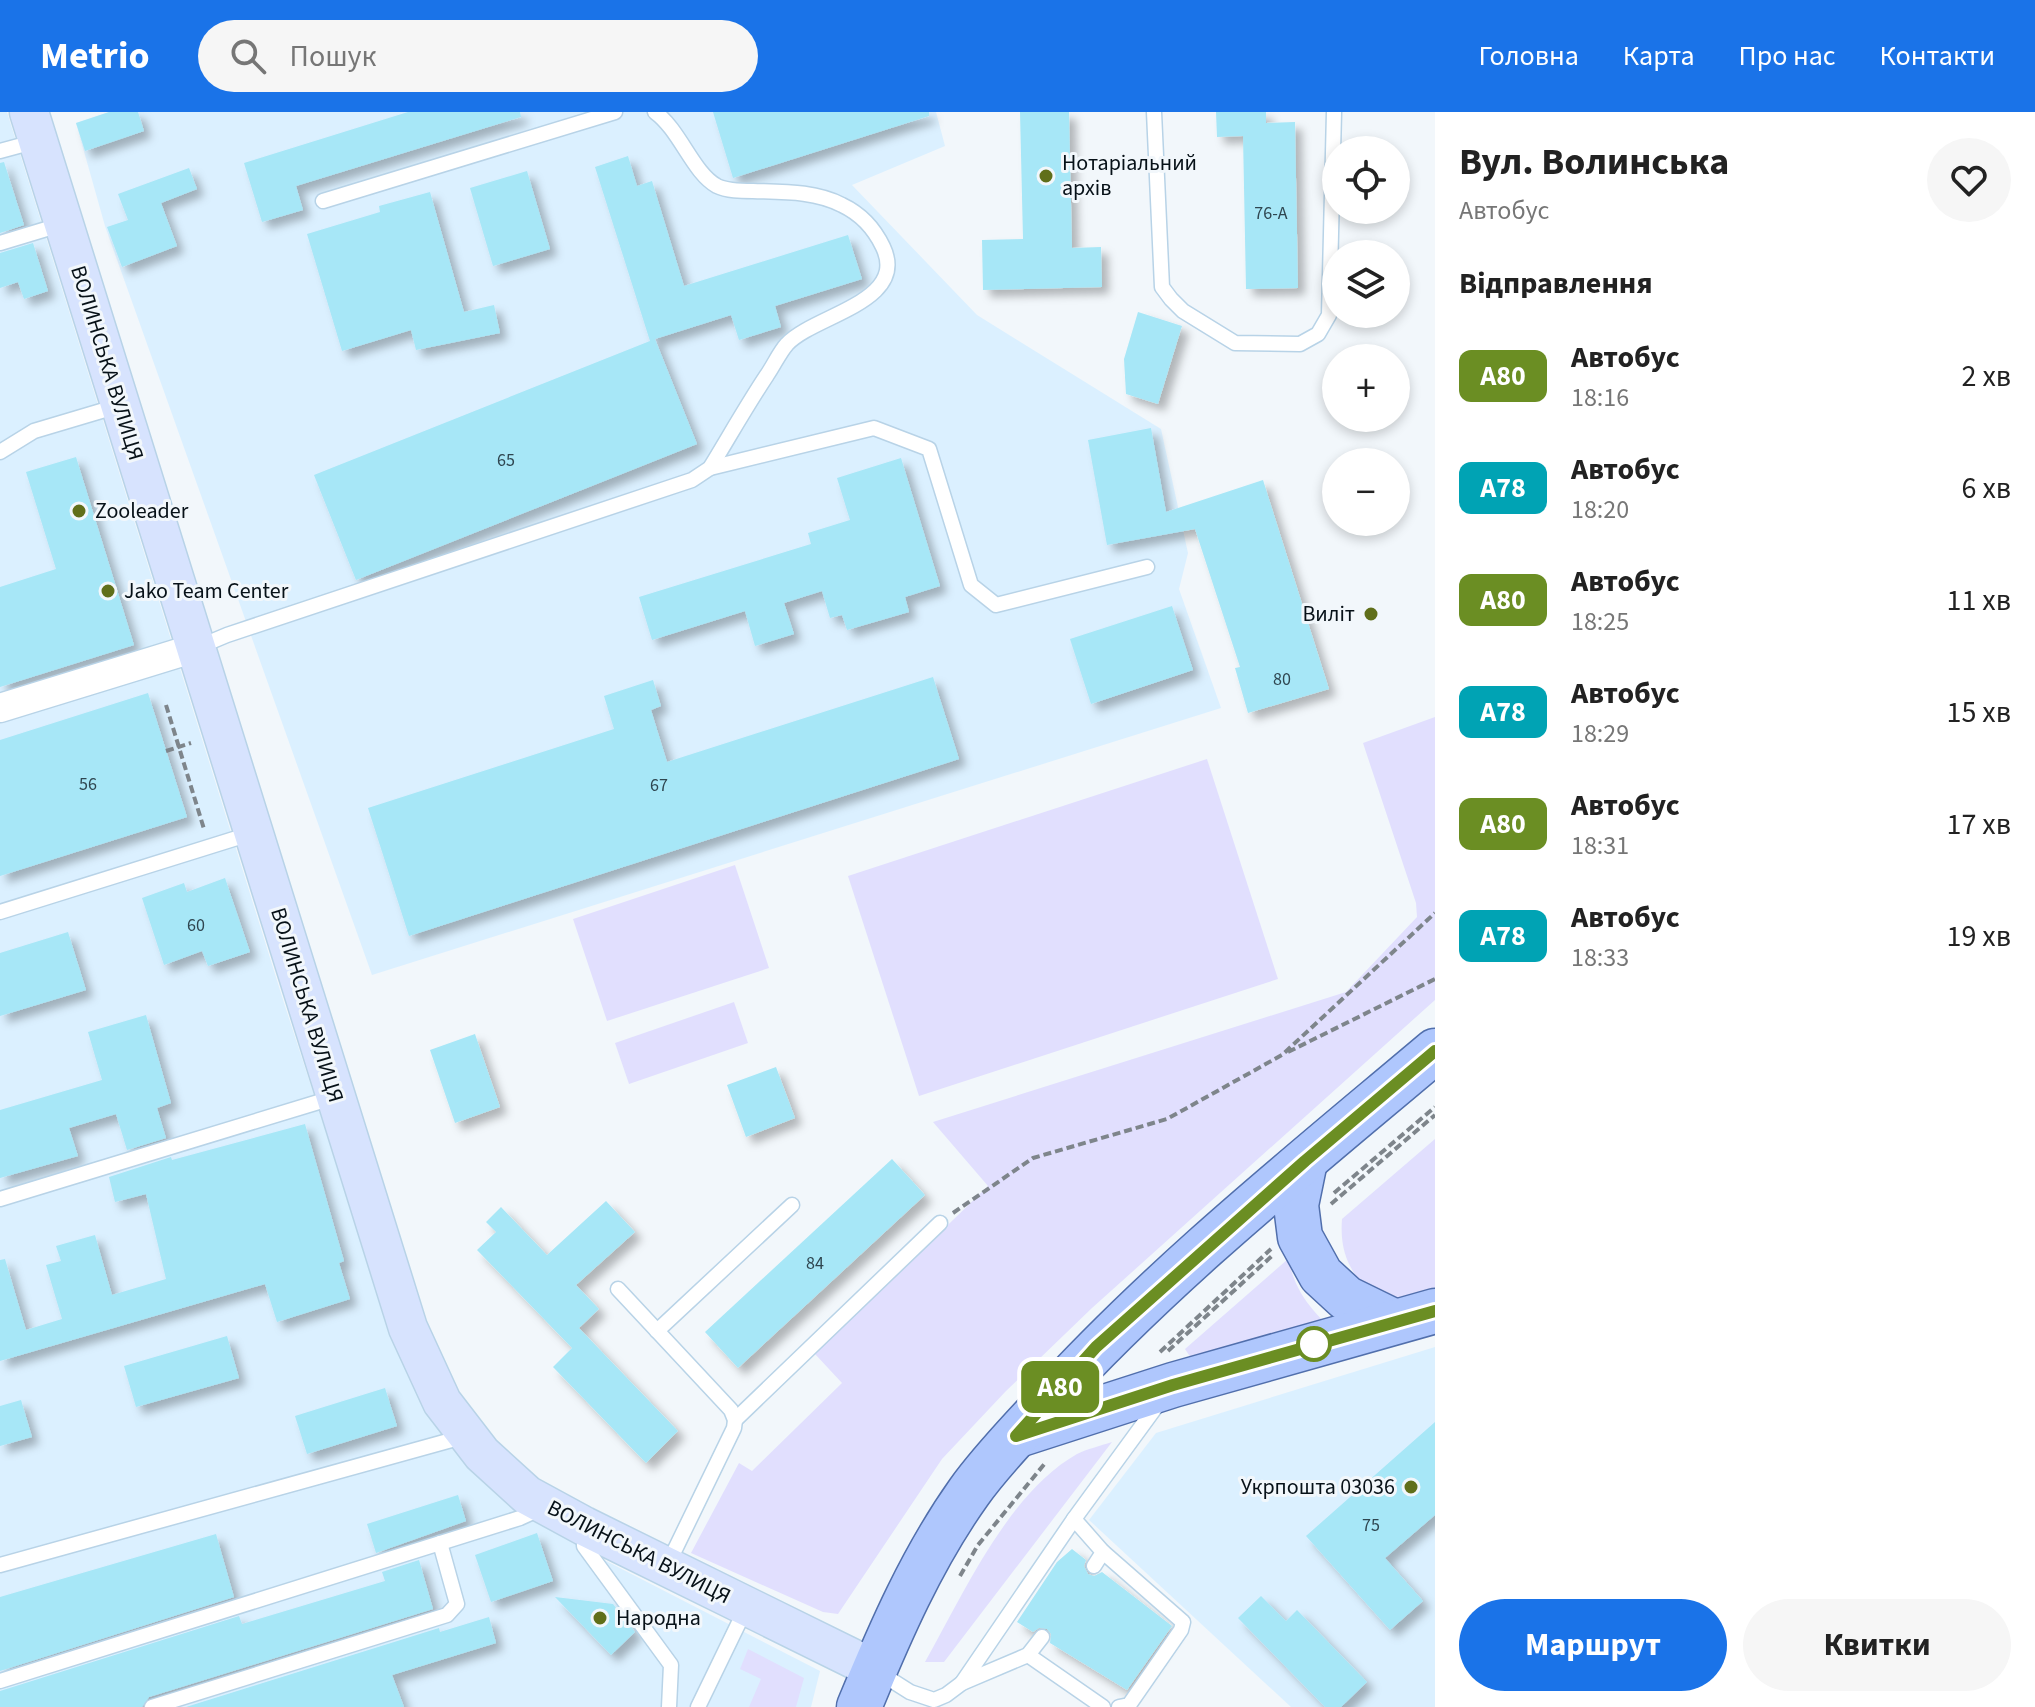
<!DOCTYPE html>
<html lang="uk">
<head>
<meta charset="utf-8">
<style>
  :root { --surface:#fff; --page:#f6f6f6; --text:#222; --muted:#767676; --accent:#1a73e8 }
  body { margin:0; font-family:"Source Sans 3",sans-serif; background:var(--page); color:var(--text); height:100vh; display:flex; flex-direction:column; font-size:30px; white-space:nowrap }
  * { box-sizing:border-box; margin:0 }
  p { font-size:26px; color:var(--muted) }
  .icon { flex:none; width:44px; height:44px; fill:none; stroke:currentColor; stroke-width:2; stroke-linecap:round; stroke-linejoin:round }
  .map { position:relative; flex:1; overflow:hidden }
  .panel { display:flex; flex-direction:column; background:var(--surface); width:600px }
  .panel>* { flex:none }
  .badge { padding:0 16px; border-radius:12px; font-size:28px; line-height:52px }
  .buttons { position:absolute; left:1322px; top:24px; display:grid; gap:16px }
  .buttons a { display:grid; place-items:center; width:88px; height:88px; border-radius:50%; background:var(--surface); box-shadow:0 4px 12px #0003; font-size:40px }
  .map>.badge { position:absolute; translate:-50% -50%; box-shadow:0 0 0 4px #fff }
  h2 { padding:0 24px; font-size:30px; line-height:72px }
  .round { display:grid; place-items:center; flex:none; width:84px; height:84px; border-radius:42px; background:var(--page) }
  .headline { display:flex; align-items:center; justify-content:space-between; height:136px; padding:0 24px }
  h1 { font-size:38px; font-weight:700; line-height:60px }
  .button { display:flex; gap:16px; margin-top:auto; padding:16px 24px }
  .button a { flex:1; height:92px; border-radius:48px; background:var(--accent); color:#fff; font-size:32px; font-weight:700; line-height:92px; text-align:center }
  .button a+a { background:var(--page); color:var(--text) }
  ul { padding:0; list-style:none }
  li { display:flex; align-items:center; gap:24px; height:112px; padding:0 24px }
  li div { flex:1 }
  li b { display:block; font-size:30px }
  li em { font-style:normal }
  li .badge { min-width:88px; font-weight:700; text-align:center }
  header { display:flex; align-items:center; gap:48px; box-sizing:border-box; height:112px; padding:0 40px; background:var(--accent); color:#fff }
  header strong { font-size:38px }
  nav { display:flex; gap:44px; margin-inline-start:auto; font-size:28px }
  .search { width:560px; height:72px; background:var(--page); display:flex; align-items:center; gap:20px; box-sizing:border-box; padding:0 28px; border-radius:44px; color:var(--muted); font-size:30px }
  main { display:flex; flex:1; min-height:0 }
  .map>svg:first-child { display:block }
  .built { fill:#dbf0ff }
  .green { fill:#e1dffe }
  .building { fill:#a7e7f7; filter:url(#shadow) }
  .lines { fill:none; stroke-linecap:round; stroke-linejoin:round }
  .lane-casing { stroke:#b8d3e7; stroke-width:17 }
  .street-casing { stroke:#b8d3e7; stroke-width:31 }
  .secondary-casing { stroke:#b8d3e7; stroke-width:41 }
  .primary-casing { stroke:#516fac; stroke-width:47 }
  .path { stroke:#7e858b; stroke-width:4; stroke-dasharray:8 4; stroke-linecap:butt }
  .lane { stroke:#fff; stroke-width:14 }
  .street { stroke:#fff; stroke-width:28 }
  .secondary { stroke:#d7e3fe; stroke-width:38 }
  .primary { stroke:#afc7fd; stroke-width:44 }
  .line-casing { stroke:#fff; stroke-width:18 }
  .line { stroke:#6b8e23; stroke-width:12 }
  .poi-dot { fill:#606f1a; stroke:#f2f7fb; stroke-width:3 }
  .stop-dot { fill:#fff; stroke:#6b8e23; stroke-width:4 }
  .labels { text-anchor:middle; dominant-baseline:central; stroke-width:6; stroke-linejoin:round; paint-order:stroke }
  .number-label { font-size:18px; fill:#2f4650 }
  .poi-label { font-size:22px; fill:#071118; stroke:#f2f7fb; text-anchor:start }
  .street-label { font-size:22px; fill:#071118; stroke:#f2f7fb }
</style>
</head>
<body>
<header>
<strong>Metrio</strong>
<div class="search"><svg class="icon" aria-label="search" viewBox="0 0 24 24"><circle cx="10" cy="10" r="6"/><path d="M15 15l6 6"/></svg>Пошук</div>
<nav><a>Головна</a><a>Карта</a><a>Про нас</a><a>Контакти</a></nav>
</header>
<main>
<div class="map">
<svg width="1435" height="1595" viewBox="0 0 1435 1595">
  <defs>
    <filter id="shadow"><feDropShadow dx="7" dy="7" stdDeviation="4" flood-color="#0004"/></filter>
  </defs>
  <rect width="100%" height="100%" fill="#f2f7fb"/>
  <g class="built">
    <polygon points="0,0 7,0 284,891 388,1210 508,1387 579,1435 820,1559 811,1595 0,1595"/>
    <polygon points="109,0 936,0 945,34 852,73 977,203 1161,317 1188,441 1179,477 1221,596 372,863 105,114 76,11"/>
    <polygon points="1435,1235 1435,1595 1291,1595 1089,1408 1156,1321"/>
  </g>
  <g class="green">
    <polygon points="1435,605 1435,888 1092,1196 1006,1279 942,1347 838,1502 823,1500 691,1441 739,1351 752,1359 842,1271 815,1242 988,1074 933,1010 1346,880 1417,805 1416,791 1363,631"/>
    <polygon points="1207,647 1278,867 919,984 848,764"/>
    <polygon points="735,753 769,856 607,909 573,807"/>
    <polygon points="734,890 748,931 629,972 615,931"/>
    <path d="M1435 1027V1176L1381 1190C1353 1166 1339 1145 1342 1107Z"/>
    <path d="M1288 1147C1296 1179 1306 1191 1328 1214L1193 1249 1185 1237Z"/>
    <path d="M1112 1330 944 1550H925C963 1483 1008 1381 1077 1342 1087 1337 1100 1334 1112 1330Z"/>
    <polygon points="748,1537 804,1566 796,1595 749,1595 761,1567 740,1557"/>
  </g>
  <g class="building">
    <polygon points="109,0 138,0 144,19 85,39 76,11"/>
    <polygon points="408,0 520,0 521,5 296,74 303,98 262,110 244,51"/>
    <polygon points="713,0 929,0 929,4 733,66"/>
    <polygon points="1020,0 1069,0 1072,136 1101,135 1102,175 983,178 982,128 1023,127"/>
    <polygon points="1216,0 1266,0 1266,11 1295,10 1298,176 1246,177 1243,24 1217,25"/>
    <polygon points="628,44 637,74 652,69 684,174 848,123 862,167 775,194 781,215 739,228 731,203 655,227 697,332 356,468 314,363 650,229 595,55"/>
    <polygon points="4,50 24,113 0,121 0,51"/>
    <polygon points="189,56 197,77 161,91 177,134 122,155 107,115 128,108 118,82"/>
    <polygon points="527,59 550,137 493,154 470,76"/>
    <polygon points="430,80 464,200 494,193 500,221 416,238 411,218 342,239 307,122 380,100 379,94"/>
    <polygon points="33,131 48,179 24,187 18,170 0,176 0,141"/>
    <polygon points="1138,200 1182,214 1158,292 1126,282 1124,247"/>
    <polygon points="1151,316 1166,400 1263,368 1329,577 1248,601 1235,556 1240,555 1195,417 1107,433 1088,328"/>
    <polygon points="76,345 134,533 0,575 0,475 56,457 26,360"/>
    <polygon points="901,346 940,474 905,485 909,500 847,518 842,503 830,506 822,479 784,491 794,522 755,534 745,499 652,528 639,485 811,432 808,421 850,408 837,366"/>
    <polygon points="1172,494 1193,558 1091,592 1070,527"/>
    <polygon points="933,565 959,647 409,824 368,696 614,617 604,584 653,568 661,594 651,598 667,650"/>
    <polygon points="148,581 187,705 0,764 0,628"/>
    <polygon points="225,766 250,840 208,854 202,839 164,853 142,786 184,771 187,780"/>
    <polygon points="68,820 86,878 0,904 0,841"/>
    <polygon points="146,903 171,991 157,996 166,1026 127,1038 116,1002 69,1016 78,1044 0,1066 0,998 102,968 88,920"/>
    <polygon points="475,922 500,995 455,1011 430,938"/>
    <polygon points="776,955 795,1006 746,1025 727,973"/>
    <polygon points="305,1012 344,1149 339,1151 350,1187 277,1210 265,1172 0,1249 0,1148 5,1147 26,1218 62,1207 46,1153 61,1149 56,1134 95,1123 112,1183 166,1167 146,1082 115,1090 109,1065 171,1045 172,1048"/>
    <polygon points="892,1047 925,1083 738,1256 705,1220"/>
    <polygon points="606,1089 635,1120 576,1173 599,1197 579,1216 678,1319 646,1351 553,1255 572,1236 477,1138 496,1120 486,1110 501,1095 547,1143"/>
    <polygon points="227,1224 239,1266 136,1295 124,1254"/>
    <polygon points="385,1276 397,1314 307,1342 295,1304"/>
    <polygon points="21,1288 32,1325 0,1334 0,1294"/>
    <polygon points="1435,1310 1435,1403 1385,1446 1423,1489 1390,1518 1306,1424"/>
    <polygon points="458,1383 466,1409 376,1441 367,1412"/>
    <polygon points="537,1421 553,1469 491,1490 475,1443"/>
    <polygon points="216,1422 234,1485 0,1559 0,1485"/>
    <polygon points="1072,1437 1086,1448 1084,1454 1088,1462 1094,1464 1102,1460 1172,1514 1127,1578 1050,1531 1051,1522 1047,1517 1039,1516 1033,1520 1017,1510 1057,1450"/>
    <polygon points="419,1448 433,1497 149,1585 142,1595 0,1595 0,1579 239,1504 242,1512 385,1469 382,1460"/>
    <polygon points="1261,1484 1286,1509 1297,1498 1367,1570 1341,1595 1325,1595 1238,1506"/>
    <polygon points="555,1485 613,1492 635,1520 611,1543"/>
    <polygon points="489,1505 496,1531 392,1563 404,1595 186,1595 439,1516 440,1520"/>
  </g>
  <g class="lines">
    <defs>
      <g id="lane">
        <polyline points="1154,0 1162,175 1171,187 1183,199 1235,231 1300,232 1318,222 1329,203 1334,0"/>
        <polyline points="0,39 37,29"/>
        <polyline points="323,89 615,0"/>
        <polyline points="0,131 63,112"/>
        <polyline points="0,340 34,319 118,294"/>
        <polyline points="710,356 874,316 929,337 971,473 996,493 1147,455"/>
        <path d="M196 536 227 523 692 368 710 356C729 325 747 293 767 263 774 253 779 241 787 232 814 203 909 190 883 135 874 116 861 102 842 93 815 79 783 80 753 79 741 79 727 79 717 74 693 61 680 18 655 0"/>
        <polyline points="0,800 253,721"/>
        <polyline points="0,1087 335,985"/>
        <polyline points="618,1177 731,1298 735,1308 734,1316 667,1454"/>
        <polyline points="657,1219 792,1093"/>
        <polyline points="735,1308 940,1111"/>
        <polyline points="584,1419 584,1434 671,1553 669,1595"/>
        <polyline points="1103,1440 1183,1510 1181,1518 1129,1593 1119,1595"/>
        <polyline points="0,1453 466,1324"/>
        <polyline points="1094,1454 1103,1440 1074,1407 1158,1292"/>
        <polyline points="1028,1543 1103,1595"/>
        <polyline points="880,1561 910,1580 934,1588 946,1583 962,1571 1028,1543 1042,1525"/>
        <polyline points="0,1569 520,1406 542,1396"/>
        <polyline points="962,1571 1074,1407"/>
        <polyline points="152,1595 447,1503 457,1492 440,1431"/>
        <polyline points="698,1595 747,1494"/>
      </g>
      <polyline id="street" points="0,596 195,536"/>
      <polyline id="secondary" points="29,0 408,1216 442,1290 482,1342 527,1383 584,1414 874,1557"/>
      <g id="primary">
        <polyline points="1305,1049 1296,1093 1300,1125 1321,1163 1346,1186 1393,1209"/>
        <polyline points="1018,1323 1173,1273 1435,1199"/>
        <path d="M859 1595C890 1520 922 1446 969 1380 991 1349 1019 1321 1044 1293 1162 1163 1301 1052 1435 939"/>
      </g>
    </defs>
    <use href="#lane" class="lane-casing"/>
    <use href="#street" class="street-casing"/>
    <use href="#secondary" class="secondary-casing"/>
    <use href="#primary" class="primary-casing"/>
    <g class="path">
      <polyline points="166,593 204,717"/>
      <polyline points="166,639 191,631"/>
      <polyline points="1288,940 1435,867"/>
      <polyline points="1334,1081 1435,995"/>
      <polyline points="1331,1092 1435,1003"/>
      <polyline points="953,1101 1033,1046 1167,1007 1282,943 1435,801"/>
      <polyline points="1168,1239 1273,1143"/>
      <polyline points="1160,1240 1271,1137"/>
      <polyline points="960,1464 978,1433 1046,1350"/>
    </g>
    <use href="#lane" class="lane"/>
    <use href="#street" class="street"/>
    <use href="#secondary" class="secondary"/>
    <use href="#primary" class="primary"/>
  </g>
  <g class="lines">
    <defs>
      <polyline id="line" points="1435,939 1305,1049 1096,1235 1016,1324 1173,1273 1435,1199"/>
    </defs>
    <use href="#line" class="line-casing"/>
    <use href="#line" class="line"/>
  </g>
  <g class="poi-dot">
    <circle cx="1046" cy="64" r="8"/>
    <circle cx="79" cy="399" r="8"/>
    <circle cx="108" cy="479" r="8"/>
    <circle cx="1371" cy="502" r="8"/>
    <circle cx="1411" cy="1375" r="8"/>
    <circle cx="600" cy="1506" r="8"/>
  </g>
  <circle class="stop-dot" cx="1314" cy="1232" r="16"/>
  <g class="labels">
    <g class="number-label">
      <text x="1271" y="101">76-А</text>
      <text x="506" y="348">65</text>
      <text x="1282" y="567">80</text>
      <text x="88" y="672">56</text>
      <text x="659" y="673">67</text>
      <text x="196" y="813">60</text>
      <text x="815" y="1151">84</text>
      <text x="1371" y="1413">75</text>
    </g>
    <g class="poi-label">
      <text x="1062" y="51">Нотаріальний<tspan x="1062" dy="25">архів</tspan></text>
      <text x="95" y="399">Zooleader</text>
      <text x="124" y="479">Jako Team Center</text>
      <text x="1355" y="502" text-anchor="end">Виліт</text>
      <text x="1395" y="1375" text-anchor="end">Укрпошта 03036</text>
      <text x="616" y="1506">Народна</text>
    </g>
    <g class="street-label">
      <text transform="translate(107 251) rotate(73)">ВОЛИНСЬКА ВУЛИЦЯ</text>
      <text transform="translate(307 893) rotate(73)">ВОЛИНСЬКА ВУЛИЦЯ</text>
      <text transform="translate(639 1440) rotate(27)">ВОЛИНСЬКА ВУЛИЦЯ</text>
    </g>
  </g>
</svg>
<div class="buttons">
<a><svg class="icon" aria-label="locate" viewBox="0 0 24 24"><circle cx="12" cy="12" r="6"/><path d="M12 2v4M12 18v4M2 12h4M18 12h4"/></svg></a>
<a><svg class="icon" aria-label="layers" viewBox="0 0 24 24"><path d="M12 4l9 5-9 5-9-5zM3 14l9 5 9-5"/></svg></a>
<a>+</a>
<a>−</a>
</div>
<b class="badge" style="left:1060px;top:1275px;background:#6b8e23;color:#fff">А80</b>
</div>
<section class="panel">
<div class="headline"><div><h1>Вул. Волинська</h1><p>Автобус</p></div><a class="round"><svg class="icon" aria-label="heart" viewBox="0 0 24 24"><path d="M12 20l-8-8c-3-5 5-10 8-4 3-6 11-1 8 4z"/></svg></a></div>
<h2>Відправлення</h2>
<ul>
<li><span class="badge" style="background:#6b8e23;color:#fff">А80</span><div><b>Автобус</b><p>18:16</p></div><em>2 хв</em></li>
<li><span class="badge" style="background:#00a3b4;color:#fff">А78</span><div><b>Автобус</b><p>18:20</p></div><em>6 хв</em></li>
<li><span class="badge" style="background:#6b8e23;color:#fff">А80</span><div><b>Автобус</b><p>18:25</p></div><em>11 хв</em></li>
<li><span class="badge" style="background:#00a3b4;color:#fff">А78</span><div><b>Автобус</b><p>18:29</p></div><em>15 хв</em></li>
<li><span class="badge" style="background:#6b8e23;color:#fff">А80</span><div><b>Автобус</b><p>18:31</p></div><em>17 хв</em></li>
<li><span class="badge" style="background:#00a3b4;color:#fff">А78</span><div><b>Автобус</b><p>18:33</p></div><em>19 хв</em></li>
</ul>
<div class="button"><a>Маршрут</a><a>Квитки</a></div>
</section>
</main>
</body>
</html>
